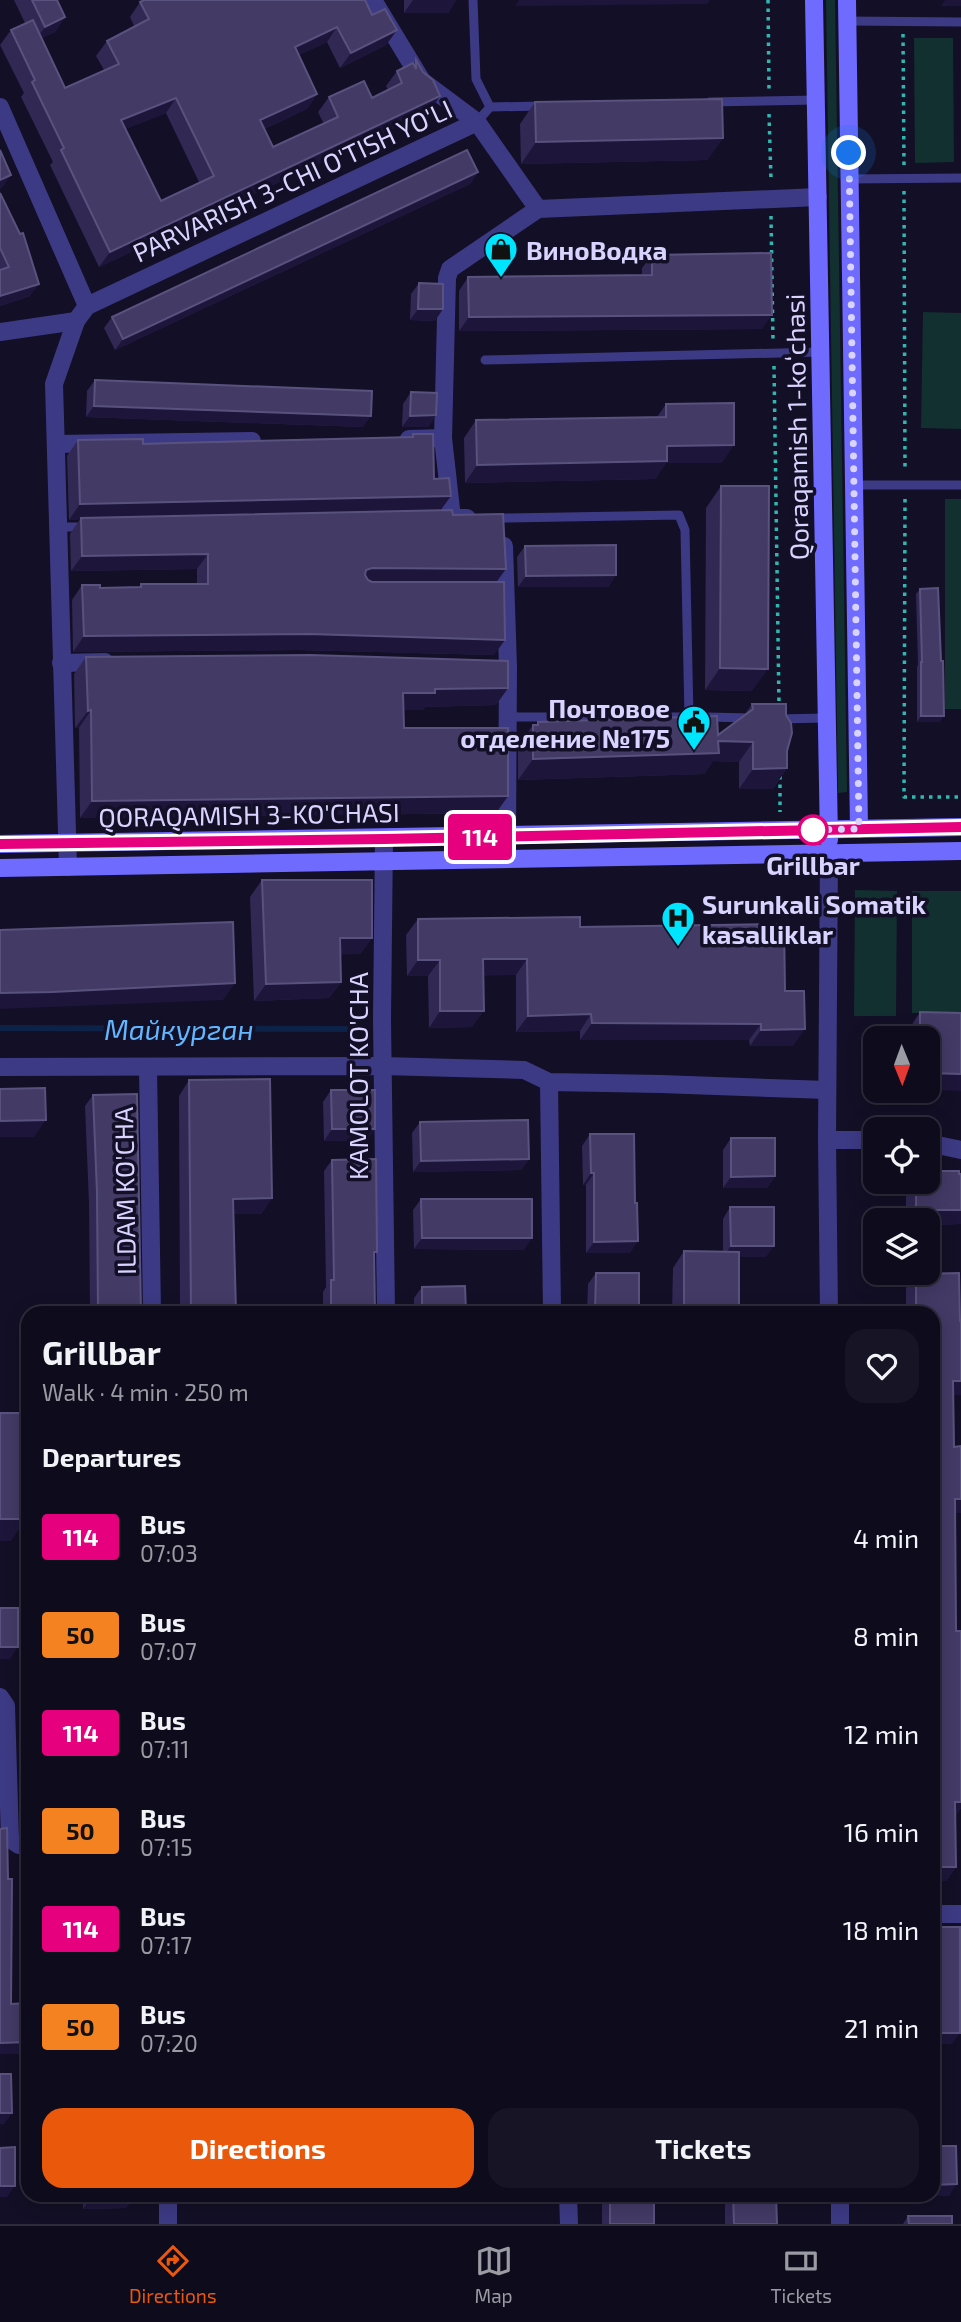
<!DOCTYPE html>
<html lang="en">
<head>
<meta charset="utf-8">
<style>
  :root { --surface:#0e0b1c; --page:#171425; --text:#f1f3f6; --muted:#9b9ba3; --line:#2e2b3b; --accent:#ea580c }
  body { margin:0; font-family:"Exo 2",sans-serif; background:var(--page); color:var(--text); height:100vh; display:flex; flex-direction:column; font-size:26px; white-space:nowrap }
  * { box-sizing:border-box; margin:0 }
  p { font-size:23px; color:var(--muted) }
  .icon { flex:none; width:38px; height:38px; fill:none; stroke:currentColor; stroke-width:2; stroke-linecap:round; stroke-linejoin:round }
  .map { position:relative; flex:1; overflow:hidden }
  .panel { position:absolute; left:21px; top:1306px; width:919px; height:896px; display:flex; flex-direction:column; background:var(--surface); border-radius:21px; box-shadow:0 4px 18px #0003,0 0 0 2px var(--line) }
  .panel>* { flex:none }
  .badge { padding:0 14px; border-radius:5px; font-size:24px; line-height:46px }
  .needle { width:46px; rotate:179deg }
  .buttons { position:absolute; left:863px; top:1026px; display:grid; gap:14px }
  .buttons a { display:grid; place-items:center; width:77px; height:77px; border-radius:14px; background:var(--surface); box-shadow:0 4px 18px #0003,0 0 0 2px var(--line); font-size:35px }
  .you { position:absolute; width:35px; height:35px; margin:-18px; border:5px solid #fff; border-radius:50%; background:#1a73e8; box-shadow:0 0 0 10px #1a73e833 }
  .map>.badge { position:absolute; translate:-50% -50%; box-shadow:0 0 0 4px #fff }
  h2 { padding:0 21px; font-size:26px; line-height:63px }
  .round { display:grid; place-items:center; flex:none; width:74px; height:74px; border-radius:21px; background:var(--page) }
  .head { display:flex; align-items:center; justify-content:space-between; height:119px; padding:0 21px }
  h1 { font-size:33px; font-weight:700; line-height:52px }
  .button { display:flex; gap:14px; margin-top:auto; padding:14px 21px }
  .button a { flex:1; height:80px; border-radius:21px; background:var(--accent); color:#fff; font-size:28px; font-weight:700; line-height:80px; text-align:center }
  .button a+a { background:var(--page); color:var(--text) }
  ul { padding:0; list-style:none }
  li { display:flex; align-items:center; gap:21px; height:98px; padding:0 21px }
  li div { flex:1 }
  li b { display:block; font-size:26px }
  li em { font-style:normal }
  li .badge { min-width:77px; font-weight:700; text-align:center }
  .tab-bar { display:flex; justify-content:space-around; align-items:center; height:98px; border-top:2px solid var(--line); background:var(--surface); font-size:19px; color:var(--muted) }
  .tab-bar a { display:grid; justify-items:center; gap:4px }
  .tab-bar .selected { color:var(--accent) }
  .map>svg:first-child { display:block }
  .green { fill:#12302f }
  .lines { fill:none; stroke-linecap:round; stroke-linejoin:round }
  .stream { stroke:#0c2248; stroke-width:6 }
  .path { stroke:#2fb8b0; stroke-width:3.5; stroke-dasharray:3.5 5; stroke-linecap:butt }
  .service { stroke:#3d3a85; stroke-width:9 }
  .minor { stroke:#3d3a85; stroke-width:18 }
  .tertiary { stroke:#3d3a85; stroke-width:18 }
  .secondary { stroke:#6f6bff; stroke-width:18 }
  .wall { fill:#312854; fill-rule:evenodd }
  .shaded-wall { fill:#1d163a }
  .building { fill:#433a66; stroke:#5a527e; stroke-width:2; fill-rule:evenodd }
  .line-casing { stroke:#fff; stroke-width:16 }
  .line { stroke:#e6007e; stroke-width:10 }
  .walk { stroke:#d9d4ff; stroke-width:7; stroke-dasharray:0 12.6 }
  .stop-dot { fill:#fff; stroke:#e6007e; stroke-width:3.5 }
  .labels { text-anchor:middle; dominant-baseline:central; stroke-width:7; stroke-linejoin:round; paint-order:stroke }
  .street-label { font-size:26px; fill:#d9d4ff; stroke:#130f26 }
  .poi-label { font-size:26px; font-weight:bold; fill:#d9d4ff; stroke:#130f26; text-anchor:start }
  .stop-label { font-size:26px; font-weight:bold; fill:#d9d4ff; stroke:#130f26 }
  .water-label { font-size:28px; font-style:italic; fill:#62b6ff; stroke:#130f26 }
</style>
</head>
<body>
<div class="map">
<svg width="961" height="2224" viewBox="0 0 961 2224">
  <rect width="100%" height="100%" fill="#130f26"/>
  <g class="green">
    <polygon points="826,0 835,0 847,792 838,793"/>
    <polygon points="914,38 953,38 954,162 915,163"/>
    <polygon points="923,312 961,313 961,429 921,428"/>
    <rect x="945" y="499" width="16" height="210"/>
    <polygon points="855,890 897,891 896,1016 854,1016"/>
    <rect x="912" y="891" width="49" height="122"/>
  </g>
  <g class="lines">
    <polyline class="stream" points="0,1028 359,1029"/>
    <g class="path">
      <polyline points="768,0 769,89"/>
      <polyline points="903,34 904,166"/>
      <polyline points="769,114 771,180"/>
      <polyline points="904,191 905,470"/>
      <polyline points="771,216 773,341"/>
      <polyline points="774,366 779,705"/>
      <polyline points="905,499 904,797 961,797"/>
      <polyline points="780,776 780,812"/>
    </g>
    <g class="service">
      <polyline points="473,0 476,79 490,107"/>
      <polyline points="847,21 961,22"/>
      <polyline points="710,102 817,100"/>
      <polyline points="477,122 490,107 542,106"/>
      <polyline points="849,179 961,178"/>
      <polyline points="485,360 821,352"/>
      <polyline points="853,485 961,485"/>
      <polyline points="503,518 679,515 685,530 689,717"/>
      <polyline points="58,527 86,527"/>
      <polyline points="507,717 692,717"/>
      <polyline points="706,717 752,718"/>
      <polyline points="776,719 827,718"/>
    </g>
    <g class="minor">
      <polyline points="373,0 422,81 477,122 538,209"/>
      <polyline points="0,107 87,306"/>
      <polyline points="538,209 818,197"/>
      <polyline points="0,332 76,321"/>
      <polyline points="443,438 447,278 450,269 538,209"/>
      <polyline points="409,439 443,438 452,518 467,518"/>
      <polyline points="56,444 252,441"/>
      <polyline points="504,546 508,667 507,836"/>
      <polyline points="61,663 105,662"/>
      <polyline points="384,839 382,1020 386,1312"/>
      <polyline points="68,867 54,384 76,321 87,306 477,122"/>
      <polyline points="0,1067 383,1066 524,1070 549,1082 661,1084 827,1090"/>
      <polyline points="148,1068 152,1312"/>
      <polyline points="549,1082 552,1312"/>
      <polyline points="827,1140 875,1140"/>
      <polyline points="928,1143 961,1150"/>
      <polyline points="0,1697 6,1706 10,1839 19,1845 28,1846"/>
      <polyline points="933,1914 961,1914"/>
      <polyline points="168,2194 168,2224"/>
      <polyline points="568,2194 569,2224"/>
    </g>
    <g class="tertiary">
      <polyline points="829,1312 827,1140 829,853"/>
      <polyline points="840,2194 840,2224"/>
    </g>
    <g class="secondary">
      <polyline points="814,0 829,840"/>
      <polyline points="847,0 859,829"/>
      <polyline points="0,844 961,827"/>
      <polyline points="0,868 961,851"/>
    </g>
  </g>
  <g class="wall">
    <path d="M14 0H57L65 17 55 32 41 38 65 88 104 70 96 56 107 41 134 26 130 17 140 2 372 15 397 30 386 45 340 68 327 42 299 55 317 94 307 109 264 129 273 147 324 124 318 112 329 97 372 98 388 90 386 86 397 71 413 64 416 60 440 96 430 111 99 267 50 165 53 162 21 97 24 93 0 45 11 30 25 23ZM166 113 199 182 161 201 125 129Z"/>
    <polygon points="404,0 456,0 448,13 404,13"/>
    <polygon points="535,102 723,138 707,160 521,164 520,124"/>
    <polygon points="478,172 470,184 115,350 104,328 112,317"/>
    <polygon points="0,193 30,296 0,306"/>
    <polygon points="652,255 762,329 459,331 459,291 468,277 642,276 642,268"/>
    <polygon points="419,283 435,321 410,320 411,294"/>
    <polygon points="95,380 363,427 86,417 87,391"/>
    <polygon points="411,392 436,415 428,427 402,427 403,404"/>
    <polygon points="666,404 722,463 666,463 655,479 465,483 464,438 476,420 657,417"/>
    <polygon points="413,434 434,479 441,510 453,515 496,582 494,655 298,650 73,652 72,600 82,585 100,588 139,587 141,584 197,584 197,569 71,571 70,534 80,519 69,520 67,456 78,440 143,444 411,437"/>
    <polygon points="721,486 752,691 705,690 706,508"/>
    <polygon points="525,546 616,575 608,587 518,587 517,557"/>
    <polygon points="920,589 940,722 917,722 917,667 918,665 916,594"/>
    <polygon points="86,657 508,688 496,705 425,707 423,710 404,710 404,728 508,796 496,813 80,818 79,728 75,728 74,674"/>
    <polygon points="752,704 787,751 787,768 773,789 739,789 739,762 713,761 704,774 518,780 518,745 533,725 536,725 538,722 718,735 745,714"/>
    <polygon points="262,880 372,938 360,954 340,954 341,982 329,998 254,1001 250,897"/>
    <polygon points="418,919 580,927 785,991 793,1046 750,1046 749,1040 580,1040 580,1031 516,1032 516,975 483,975 472,1027 429,1028 428,976 407,976 406,935"/>
    <polygon points="920,1012 928,1038 908,1038 909,1029"/>
    <polygon points="189,1080 272,1198 261,1214 234,1214 236,1312 180,1312 179,1096"/>
    <polygon points="331,1090 367,1140 324,1141 323,1102"/>
    <polygon points="93,1095 141,1312 90,1312 89,1203 85,1106"/>
    <polygon points="420,1122 529,1159 521,1170 413,1172 412,1133"/>
    <polygon points="590,1134 635,1203 630,1253 586,1253 586,1185 583,1185 582,1146"/>
    <polygon points="731,1138 775,1176 767,1188 723,1188 723,1150"/>
    <polygon points="332,1160 374,1256 375,1312 323,1312 323,1292 326,1287 324,1171"/>
    <polygon points="959,1174 961,1174 961,1224 928,1225 928,1220 906,1220 906,1186 909,1181 928,1181"/>
    <polygon points="421,1199 524,1250 414,1249 413,1210"/>
    <polygon points="730,1207 766,1257 739,1257 738,1312 672,1312 673,1268 684,1251 723,1252 723,1219"/>
    <polygon points="596,1273 639,1312 587,1312 588,1284"/>
    <polygon points="959,1273 960,1321 961,1321 961,1395 953,1395 954,1447 961,1446 961,1513 955,1513 956,1631 961,1631 961,1808 955,1816 956,1867 946,1881 933,1881 933,1312 906,1312 906,1288 916,1274"/>
    <polygon points="422,1287 466,1312 414,1312 414,1298"/>
    <polygon points="83,2194 134,2194 134,2197 126,2208 83,2209"/>
    <rect x="602" y="2194" width="52" height="30"/>
    <polygon points="725,2194 776,2194 777,2224 725,2224"/>
    <polygon points="908,2216 952,2224 903,2224"/>
  </g>
  <g class="shaded-wall">
    <polygon points="413,0 456,0 448,13 404,13"/>
    <polygon points="519,0 710,0 707,4 515,6"/>
    <polygon points="945,0 961,0 961,6 941,6"/>
    <polygon points="65,17 55,32 34,42 45,27"/>
    <polygon points="337,27 327,42 284,62 295,47"/>
    <polygon points="397,30 386,45 340,68 351,53"/>
    <polygon points="317,94 307,109 250,135 260,120"/>
    <polygon points="440,96 430,111 99,267 110,252"/>
    <polygon points="176,98 166,113 110,135 121,120"/>
    <polygon points="723,138 707,160 521,164 536,142"/>
    <polygon points="478,172 470,184 115,350 123,339"/>
    <polygon points="11,175 2,188 0,189 0,180"/>
    <polygon points="39,284 30,296 0,306 0,296"/>
    <polygon points="418,309 443,309 435,321 410,320"/>
    <polygon points="772,315 762,329 459,331 469,317"/>
    <polygon points="94,406 371,416 363,427 86,417"/>
    <polygon points="436,415 428,427 402,427 410,416"/>
    <polygon points="734,445 722,463 666,463 655,479 465,483 477,465 667,446"/>
    <polygon points="451,496 440,511 69,520 80,504"/>
    <polygon points="208,554 197,569 71,571 82,556"/>
    <polygon points="372,568 506,569 495,584 361,583 366,570"/>
    <polygon points="616,575 608,587 518,587 526,576"/>
    <polygon points="309,634 505,640 494,655 298,650 73,652 84,636"/>
    <polygon points="720,668 768,669 752,691 705,690"/>
    <polygon points="508,688 496,705 425,707 423,710 391,710 403,693 435,689"/>
    <polygon points="91,710 79,728 75,728 88,711"/>
    <polygon points="921,716 944,716 940,722 917,722"/>
    <polygon points="718,741 753,742 739,762 713,761 704,774 518,780 533,759"/>
    <polygon points="787,768 773,789 739,789 753,769"/>
    <polygon points="508,796 496,813 80,818 92,801"/>
    <polygon points="340,938 372,938 360,954 328,955"/>
    <polygon points="483,959 527,959 516,975 472,976"/>
    <polygon points="418,960 440,960 428,976 407,976"/>
    <polygon points="341,982 329,998 254,1001 266,984"/>
    <polygon points="235,983 223,1000 0,1009 0,993"/>
    <polygon points="440,1011 484,1011 472,1027 429,1028"/>
    <polygon points="591,1014 580,1031 516,1032 528,1016"/>
    <polygon points="592,1023 761,1024 749,1040 580,1040"/>
    <polygon points="805,1029 793,1046 750,1046 761,1030"/>
    <polygon points="928,1073 961,1074 961,1091 928,1090"/>
    <polygon points="46,1120 34,1137 0,1137 0,1121"/>
    <polygon points="332,1129 375,1129 367,1140 324,1141"/>
    <polygon points="529,1159 521,1170 413,1172 421,1161"/>
    <polygon points="591,1173 594,1173 586,1185 583,1185"/>
    <polygon points="775,1176 767,1188 723,1188 731,1177"/>
    <polygon points="272,1198 261,1214 222,1214 233,1199"/>
    <polygon points="916,1210 961,1210 961,1224 928,1225 928,1220 909,1220"/>
    <polygon points="422,1238 532,1238 524,1250 414,1249"/>
    <polygon points="638,1241 630,1253 586,1253 594,1242"/>
    <polygon points="731,1246 774,1246 766,1257 723,1257"/>
    <polygon points="684,1311 739,1311 738,1312 682,1312"/>
    <polygon points="953,1381 961,1381 961,1395 943,1395"/>
    <polygon points="955,1499 961,1499 961,1513 945,1513"/>
    <polygon points="0,1519 26,1519 11,1541 0,1541"/>
    <polygon points="0,1647 18,1647 10,1659 0,1659"/>
    <polygon points="955,1802 961,1802 961,1808 956,1816 945,1816"/>
    <polygon points="933,1867 956,1867 946,1881 933,1881"/>
    <polygon points="933,2033 960,2033 952,2044 933,2044"/>
    <polygon points="28,2042 28,2046 23,2054 0,2054 0,2043"/>
    <polygon points="0,2113 12,2113 4,2124 0,2124"/>
    <polygon points="957,2184 949,2196 905,2196 906,2194 933,2194 933,2185"/>
    <polygon points="0,2186 15,2186 7,2197 0,2197"/>
    <polygon points="91,2197 134,2197 126,2208 83,2209"/>
  </g>
  <g class="building">
    <polygon points="32,0 57,0 65,17 45,27"/>
    <path d="M144 0H365L372 15 385 9 397 30 351 53 337 27 295 47 317 94 260 120 273 147 338 117 329 97 364 81 372 98 402 83 397 71 413 63 416 69V60L423 72 433 80 440 96 110 252 61 150 64 148 32 82 35 80 11 30 33 20 65 88 119 64 107 41 149 19 140 2ZM176 98 214 176 161 201 121 120Z"/>
    <polygon points="722,99 723,138 536,142 535,102"/>
    <polygon points="0,150 11,175 0,180"/>
    <polygon points="467,150 478,172 123,339 112,317"/>
    <polygon points="0,193 20,234 23,233 39,284 0,296 0,270 9,267 0,248"/>
    <polygon points="771,253 772,315 469,317 468,277 652,275 652,255"/>
    <polygon points="419,283 443,284 443,309 418,309"/>
    <polygon points="95,380 372,391 371,416 94,406"/>
    <polygon points="411,392 437,393 436,415 410,416"/>
    <polygon points="734,403 734,445 667,446 667,461 477,465 476,420 666,417 666,404"/>
    <polygon points="413,434 433,434 434,479 449,478 451,496 80,504 78,440 143,439 143,444 174,443 413,437"/>
    <polygon points="721,486 769,486 768,669 720,668"/>
    <polygon points="452,510 453,515 503,514 506,569 372,568 366,570 365,575 368,580 372,582 504,582 505,640 309,634 84,636 82,585 100,585 100,588 141,587 141,584 208,584 208,554 82,556 81,518"/>
    <polygon points="616,545 616,575 526,576 525,546"/>
    <polygon points="938,588 941,661 943,661 944,716 921,716 921,662 922,662 920,589"/>
    <polygon points="310,655 508,661 508,688 435,689 435,693 403,693 404,728 508,728 508,796 92,801 91,710 88,711 86,657"/>
    <polygon points="752,704 786,704 786,715 791,723 792,733 787,751 787,768 753,769 753,742 718,741 719,753 533,759 533,725 538,725 538,722 717,716 718,735 753,709"/>
    <polygon points="262,880 372,880 372,938 340,938 341,982 266,984"/>
    <polygon points="580,917 580,927 784,924 785,991 804,991 805,1029 761,1030 761,1024 592,1023 591,1014 528,1016 527,959 483,959 484,1011 440,1011 440,960 418,960 418,919"/>
    <polygon points="233,922 235,983 52,992 0,993 0,930"/>
    <polygon points="920,1012 961,1013 961,1074 928,1073 928,1038 920,1038"/>
    <polygon points="270,1079 272,1198 233,1199 236,1312 191,1312 189,1080"/>
    <polygon points="45,1088 46,1120 0,1121 0,1089"/>
    <polygon points="331,1090 375,1090 375,1129 332,1129"/>
    <polygon points="137,1094 141,1312 98,1312 97,1192 93,1095"/>
    <polygon points="528,1120 529,1159 421,1161 420,1122"/>
    <polygon points="590,1134 634,1134 635,1203 637,1203 638,1241 594,1242 594,1173 591,1173"/>
    <polygon points="731,1138 775,1138 775,1176 731,1177"/>
    <polygon points="376,1159 377,1252 374,1252 375,1312 331,1312 331,1280 334,1280 332,1160"/>
    <polygon points="928,1171 959,1171 959,1174 961,1174 961,1210 916,1210 916,1181 928,1181"/>
    <polygon points="421,1199 532,1199 532,1238 422,1238"/>
    <polygon points="730,1207 774,1207 774,1246 731,1246"/>
    <polygon points="684,1251 739,1252 739,1311 684,1311"/>
    <polygon points="596,1273 639,1273 639,1312 595,1312"/>
    <polygon points="959,1273 960,1321 961,1321 961,1381 953,1381 954,1447 961,1446 961,1499 955,1499 956,1631 961,1631 961,1802 955,1802 956,1867 933,1867 933,1312 916,1312 916,1274"/>
    <polygon points="465,1286 466,1312 422,1312 422,1287"/>
    <polygon points="0,1413 25,1413 26,1519 0,1519"/>
    <rect x="0" y="1608" width="18" height="39"/>
    <polygon points="7,1828 8,1879 12,1879 11,2004 28,2003 28,2042 0,2043 0,1829"/>
    <rect x="933" y="1927" width="27" height="106"/>
    <polygon points="0,2074 11,2074 12,2113 0,2113"/>
    <polygon points="933,2146 956,2146 957,2184 933,2185"/>
    <polygon points="15,2147 15,2186 0,2186 0,2148"/>
    <rect x="91" y="2194" width="43" height="3"/>
    <rect x="610" y="2194" width="44" height="30"/>
    <polygon points="733,2194 776,2194 777,2224 734,2224"/>
    <polygon points="908,2216 952,2216 952,2224 909,2224"/>
  </g>
  <g class="lines">
    <defs>
      <polyline id="line" points="0,844 384,839 961,827"/>
    </defs>
    <use href="#line" class="line-casing"/>
    <use href="#line" class="line"/>
    <polyline class="walk" points="813,830 802,830 859,829 849,153"/>
  </g>
  <defs>
    <symbol id="shop-pin" viewBox="-11 -11 22 30"><path d="M0 17L-7.5 6A9.5 9.5 0 1 1 7.5 6Z" fill="#00e5ff" stroke="#130f26"/><path d="M-5-2.5h2.3a2.7 3.5 0 0 1 5.4 0H5L5.5 6h-11ZM-1.5-2.5h3a1.5 2.3 0 0 0-3 0Z" fill="#111"/></symbol>
    <symbol id="civic-pin" viewBox="-11 -11 22 30"><path d="M0 17L-7.5 6A9.5 9.5 0 1 1 7.5 6Z" fill="#00e5ff" stroke="#130f26"/><path d="M-.6-6.5H3V-4.5H.6V-3L4-1V1h2V6H-6V1h2V-1L-.6-3ZM-1.2 2.5V6h2.4V2.5Z" fill="#111"/></symbol>
    <symbol id="hospital-pin" viewBox="-11 -11 22 30"><path d="M0 17L-7.5 6A9.5 9.5 0 1 1 7.5 6Z" fill="#00e5ff" stroke="#130f26"/><path d="M-5-5h3v3.5h4V-5h3V5h-3V1.5h-4V5h-3Z" fill="#111"/></symbol>
  </defs>
  <g fill-rule="evenodd">
    <use href="#shop-pin" x="482" y="230" width="38" height="52"/>
    <use href="#civic-pin" x="675" y="703" width="38" height="52"/>
    <use href="#hospital-pin" x="659" y="899" width="38" height="52"/>
  </g>
  <circle class="stop-dot" cx="813" cy="830" r="14"/>
  <g class="labels">
    <g class="street-label">
      <text transform="translate(292 180) rotate(-25)">PARVARISH 3-CHI O'TISH YO'LI</text>
      <text transform="translate(796 427) rotate(-91)">Qoraqamish 1-koʻchasi</text>
      <text transform="translate(249 814) rotate(-1)">QORAQAMISH 3-KO'CHASI</text>
      <text transform="translate(357 1076) rotate(-90)">KAMOLOT KO'CHA</text>
      <text transform="translate(124 1191) rotate(-91)">ILDAM KO'CHA</text>
    </g>
    <g class="poi-label">
      <text x="526" y="249">ВиноВодка</text>
      <text x="670" y="707" text-anchor="end">Почтовое<tspan x="670" dy="30">отделение №175</tspan></text>
      <text x="702" y="903">Surunkali Somatik<tspan x="702" dy="30">kasalliklar</tspan></text>
    </g>
    <g class="stop-label">
      <text x="813" y="864">Grillbar</text>
    </g>
    <g class="water-label">
      <text x="179" y="1029">Майкурган</text>
    </g>
  </g>
</svg>
<div class="buttons">
<a><svg class="needle" viewBox="-14 -14 28 28"><path d="M0-13l5 13h-10z" fill="#e53935"/><path d="M0 13l5-13h-10z" fill="#9b9ba3"/></svg></a>
<a><svg class="icon" aria-label="locate" viewBox="0 0 24 24"><circle cx="12" cy="12" r="6"/><path d="M12 2v4M12 18v4M2 12h4M18 12h4"/></svg></a>
<a><svg class="icon" aria-label="layers" viewBox="0 0 24 24"><path d="M12 4l9 5-9 5-9-5zM3 14l9 5 9-5"/></svg></a>
</div>
<div class="you" style="left:849px;top:153px"></div>
<b class="badge" style="left:480px;top:837px;background:#e6007e;color:#fff">114</b>
<section class="panel">
<div class="head"><div><h1>Grillbar</h1><p>Walk · 4 min · 250 m</p></div><a class="round"><svg class="icon" aria-label="heart" viewBox="0 0 24 24"><path d="M12 20l-8-8c-3-5 5-10 8-4 3-6 11-1 8 4z"/></svg></a></div>
<h2>Departures</h2>
<ul>
<li><span class="badge" style="background:#e6007e;color:#fff">114</span><div><b>Bus</b><p>07:03</p></div><em>4 min</em></li>
<li><span class="badge" style="background:#f58220;color:#111">50</span><div><b>Bus</b><p>07:07</p></div><em>8 min</em></li>
<li><span class="badge" style="background:#e6007e;color:#fff">114</span><div><b>Bus</b><p>07:11</p></div><em>12 min</em></li>
<li><span class="badge" style="background:#f58220;color:#111">50</span><div><b>Bus</b><p>07:15</p></div><em>16 min</em></li>
<li><span class="badge" style="background:#e6007e;color:#fff">114</span><div><b>Bus</b><p>07:17</p></div><em>18 min</em></li>
<li><span class="badge" style="background:#f58220;color:#111">50</span><div><b>Bus</b><p>07:20</p></div><em>21 min</em></li>
</ul>
<div class="button"><a>Directions</a><a>Tickets</a></div>
</section>
</div>
<nav class="tab-bar">
<a class="selected"><svg class="icon" aria-label="directions" viewBox="0 0 24 24"><path d="M12 3l9 9-9 9-9-9zM9 14v-3h6M13 9l2 2-2 2"/></svg>Directions</a>
<a><svg class="icon" aria-label="map" viewBox="0 0 24 24"><path d="M3 6l6-2 6 2 6-2v14l-6 2-6-2-6 2zM9 4v14M15 6v14"/></svg>Map</a>
<a><svg class="icon" aria-label="tickets" viewBox="0 0 24 24"><path d="M3 7h18v10H3zM15 7v10"/></svg>Tickets</a>
</nav>
</body>
</html>
